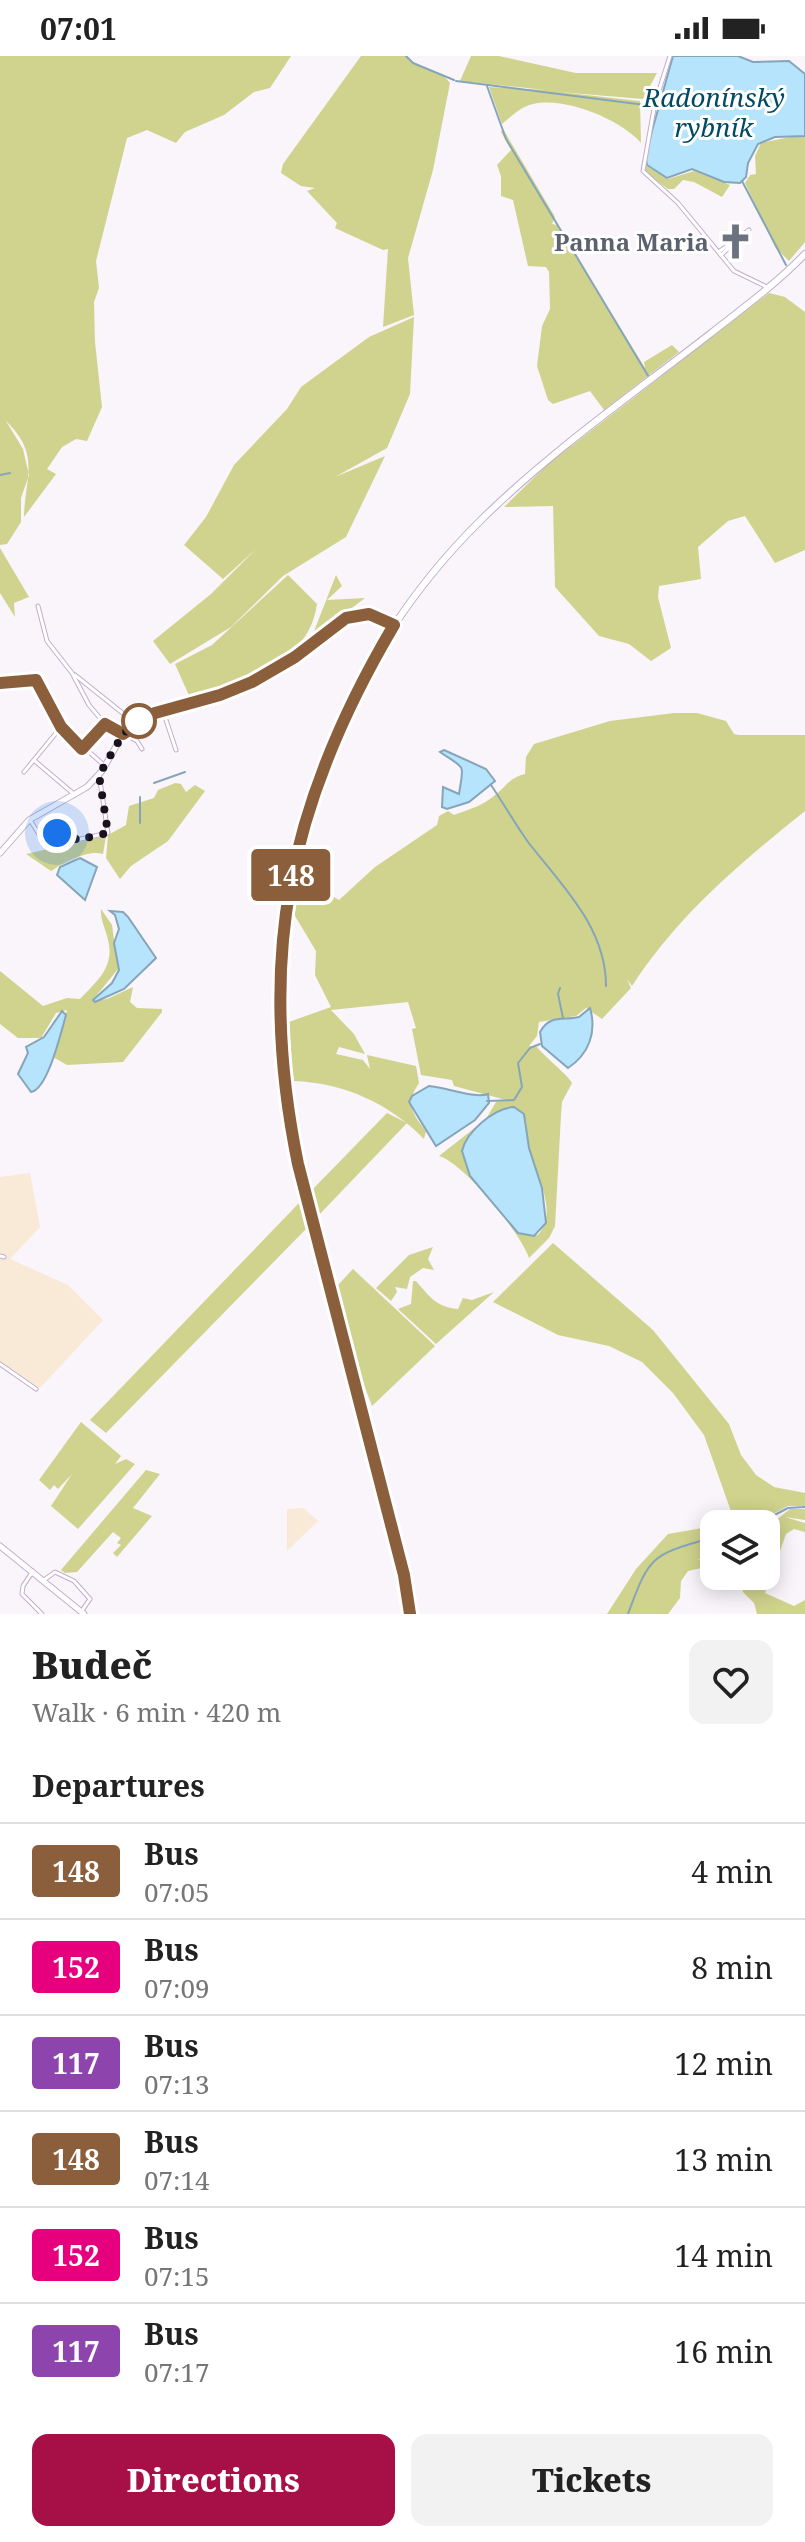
<!DOCTYPE html>
<html lang="en">
<head>
<meta charset="utf-8">
<style>
  :root { --surface:#fff; --page:#f2f2f2; --text:#222; --muted:#767676; --line:#e0e0e0; --accent:#a61046 }
  body { margin:0; font-family:"Noto Serif",serif; background:var(--page); color:var(--text); height:100vh; display:flex; flex-direction:column; font-size:30px; white-space:nowrap }
  * { box-sizing:border-box; margin:0 }
  p { font-size:26px; color:var(--muted) }
  .icon { flex:none; width:44px; height:44px; fill:none; stroke:currentColor; stroke-width:2; stroke-linecap:round; stroke-linejoin:round }
  .map { position:relative; height:1558px; overflow:hidden }
  .details { display:flex; flex-direction:column; background:var(--surface); flex:1 }
  .details>* { flex:none }
  .badge { padding:0 16px; border-radius:6px; font-size:28px; line-height:52px }
  .buttons { position:absolute; left:700px; top:1454px; display:grid; gap:16px }
  .buttons a { display:grid; place-items:center; width:80px; height:80px; border-radius:16px; background:var(--surface); box-shadow:0 4px 20px #0003; font-size:40px }
  .you { position:absolute; width:40px; height:40px; margin:-20px; border:6px solid #fff; border-radius:50%; background:#1a73e8; box-shadow:0 0 0 12px #1a73e833 }
  .map>.badge { position:absolute; translate:-50% -50%; box-shadow:0 0 0 4px #fff }
  h2 { padding:0 32px; font-size:30px; line-height:72px }
  .round { display:grid; place-items:center; flex:none; width:84px; height:84px; border-radius:16px; background:var(--page) }
  .overview { display:flex; align-items:center; justify-content:space-between; height:136px; padding:0 32px }
  h1 { font-size:38px; font-weight:800; line-height:60px }
  .primary-button { display:flex; gap:16px; margin-top:auto; padding:16px 32px }
  .primary-button a { flex:1; height:92px; border-radius:16px; background:var(--accent); color:#fff; font-size:32px; font-weight:800; line-height:92px; text-align:center }
  .primary-button a+a { background:var(--page); color:var(--text) }
  ul { padding:0; list-style:none }
  li { display:flex; align-items:center; gap:24px; height:96px; padding:0 32px; border-top:2px solid var(--line) }
  li div { flex:1 }
  li b { display:block; font-size:30px }
  li em { font-style:normal }
  li .badge { min-width:88px; font-weight:700; text-align:center }
  .status { display:flex; justify-content:space-between; align-items:center; height:56px; padding:0 40px; background:var(--surface); direction:ltr }
  .status svg { height:22px; fill:currentColor }
  .map>svg:first-child { display:block }
  .industrial { fill:#f9ead7 }
  .green { fill:#d0d38d; fill-rule:evenodd }
  .water { fill:#b5e4fc; stroke:#86a5b9; stroke-width:2 }
  .lines { fill:none; stroke-linecap:round; stroke-linejoin:round }
  .stream { stroke:#86a5b9; stroke-width:2 }
  .minor-casing { stroke:#c1aecc; stroke-width:5 }
  .tertiary-casing { stroke:#c1aecc; stroke-width:7 }
  .secondary-casing { stroke:#c1aecc; stroke-width:8 }
  .minor { stroke:#fff; stroke-width:3 }
  .tertiary { stroke:#fff; stroke-width:5 }
  .secondary { stroke:#fff; stroke-width:6 }
  .line-casing { stroke:#fff; stroke-width:18 }
  .line { stroke:#8b5e3c; stroke-width:12 }
  .walk { stroke:#19121c; stroke-width:8; stroke-dasharray:0 14.4 }
  .stop-dot { fill:#fff; stroke:#8b5e3c; stroke-width:4 }
  .labels { text-anchor:middle; dominant-baseline:central; stroke-width:6; stroke-linejoin:round; paint-order:stroke }
  .worship-label { font-size:24px; font-weight:bold; fill:#5b616d; stroke:#fff; text-anchor:end }
  .water-label { font-size:26px; font-style:italic; fill:#004a63; stroke:#fff }
</style>
</head>
<body>
<div class="status"><b>07:01</b><svg viewBox="0 0 49 12"><path d="M0 12V9h3v3zM5 12V6h3v6zM10 12V3h3v9zM15 12V0h3v12zM26 1h20v11H26zM47 4h2v5h-2z"/></svg></div>
<div class="map">
<svg width="805" height="1558" viewBox="0 0 805 1558">
  <rect width="100%" height="100%" fill="#f9f5fb"/>
  <g class="industrial">
    <polygon points="30,1117 40,1171 10,1203 68,1229 103,1264 40,1332 0,1307 0,1202 4,1201 0,1198 0,1121"/>
    <polygon points="303,1452 318,1465 287,1495 287,1453"/>
  </g>
  <g class="green">
    <path d="M0 0H291L270 32 254 36 224 59 185 76 176 87 147 74 127 82 96 205 99 232 94 246 95 286 102 351 87 385 76 383 62 391 47 413 56 418 24 461C25 420 41 399 6 365L23 393 29 419 21 442V466L7 488 0 489Z"/>
    <path d="M361 0H405C417 12 442 14 450 27L433 114 408 202 414 259 383 271 388 193 383 194 335 172 337 167 307 135 315 132 301 130 281 117 283 108Z"/>
    <path d="M471 0H499L576 17H657L643 43 559 36 640 45 641 87C624 66 567 40 533 48 520 51 512 60 502 68L489 31 545 34 460 25Z"/>
    <polygon points="503,73 555,161 552,168 557,169 645,312 644,306 672,289 679,296 604,354 590,335 553,348 548,344 537,310 542,270 550,253 549,216 546,211 528,210 513,144 501,140 501,120 497,109 511,94 501,76"/>
    <polygon points="790,81 805,81 805,186 789,205 775,191 745,127 750,119 756,118 755,100 761,87"/>
    <polygon points="645,109 668,123 694,115 730,129 722,141 694,126 683,124 674,133 668,133 645,116"/>
    <polygon points="769,237 785,241 805,256 805,494 775,507 745,460 728,465 698,491 701,523 659,530 658,541 671,592 651,605 629,588 599,580 555,531 553,450 504,451 548,408"/>
    <polygon points="414,261 410,338 387,392 335,421 385,400 346,481 283,520 231,571 170,608 153,585 211,538 256,493 223,523 184,489 206,461 234,409 287,353 301,331 369,281"/>
    <polygon points="0,492 29,541 14,547 15,561 0,537"/>
    <path d="M288 519 317 548C311 590 279 610 243 627L240 623 241 627 191 644 175 608 212 589Z"/>
    <polygon points="336,519 342,530 327,544 365,542 311,583"/>
    <path d="M674 657H697L726 665 734 678 739 679H805V755C739 808 679 858 632 930L627 923 631 932 602 963 586 952 576 960 539 966 537 980 529 990 537 991C546 1002 569 1020 572 1027L562 1046 561 1059 555 1170 549 1182 529 1202C520 1176 465 1108 439 1100L486 1063 496 1046 506 1044 454 1030 452 1024 421 1019 412 973 416 972 408 946 331 954 354 978 365 998 339 991 336 998 363 1004 370 1013 367 999 416 1010 419 1027C405 1048 412 1057 426 1075L424 1083C390 1048 345 1027 294 1025L286 967 331 951 315 919 316 895 289 850 295 817 339 844 375 811 437 769 439 760 448 755 454 759C468 754 484 749 495 739 507 730 509 722 525 718L526 701 534 688 610 665ZM509 1051 526 1065C527 1074 527 1083 529 1091 534 1117 560 1155 538 1179L519 1177 476 1126 469 1078Z"/>
    <polygon points="175,727 181,728 186,736 195,729 205,735 168,785 131,810 120,823 106,802 108,779 126,769 129,750 154,742 158,734"/>
    <path d="M106 780 103 798C89 793 64 806 51 815L26 798Z"/>
    <path d="M101 853 112 869 118 913 92 945 107 943 133 931 130 946 137 952 162 953V956L123 1006 67 1009 53 1001 67 954 56 957 41 982H18L0 968V915L43 950 67 942 80 943C97 925 115 911 108 884 106 873 100 864 101 853Z"/>
    <polygon points="387,1057 407,1067 317,1161 311,1135"/>
    <polygon points="299,1147 306,1173 106,1377 90,1364"/>
    <polygon points="553,1187 653,1274 729,1368 741,1399 756,1419 774,1431 805,1437 805,1450 788,1450 761,1464 770,1469 790,1453 805,1453 805,1464 785,1461 805,1467 805,1476 794,1473 786,1478 765,1537 794,1550 805,1544 805,1558 757,1558 754,1547 743,1536 742,1520 766,1520 766,1468 722,1468 733,1461 704,1379 673,1337 642,1306 609,1290 558,1279 493,1246"/>
    <polygon points="433,1191 428,1203 434,1214 423,1212 410,1221 407,1233 395,1231 397,1236 391,1245 376,1232 409,1199"/>
    <polygon points="353,1213 435,1290 372,1350 356,1308 338,1229"/>
    <path d="M413 1225H416C430 1241 436 1251 458 1253L463 1242 472 1244 494 1236 436 1288 398 1253 411 1248Z"/>
    <polygon points="81,1366 121,1400 115,1408 126,1403 135,1408 78,1473 51,1450 72,1418 58,1433 54,1429 50,1434 39,1424"/>
    <polygon points="146,1414 160,1418 133,1452 152,1460 117,1501 113,1497 121,1489 117,1487 121,1482 113,1476 77,1516 65,1517 61,1514"/>
    <polygon points="714,1470 714,1498 697,1504 714,1502 714,1509 688,1515 681,1525 680,1542 668,1558 607,1558 636,1513 668,1478"/>
  </g>
  <g class="water">
    <polygon points="673,0 738,0 753,6 789,5 805,18 805,80 775,81 758,88 748,107 746,121 740,127 724,126 692,113 667,122 647,109 645,100"/>
    <path d="M444 694 486 713 495 725 469 746 447 753 442 751 443 731 459 738C464 706 466 714 440 696Z"/>
    <polygon points="80,802 97,811 85,844 57,819 60,811"/>
    <polygon points="110,855 123,856 128,861 156,902 124,933 95,946 93,944 112,927 119,914 114,887 119,873 115,859"/>
    <path d="M590 952C597 976 589 998 568 1012L542 990 540 976C550 958 563 965 579 961Z"/>
    <path d="M62 955 66 959C61 976 48 1033 31 1036L18 1018 28 997 26 991 44 981Z"/>
    <path d="M429 1030C445 1031 475 1043 488 1038L489 1047 475 1064 436 1090 409 1046 412 1040Z"/>
    <path d="M514 1051 524 1058 529 1092 542 1132 546 1167 534 1180 518 1177 470 1120 462 1095C466 1076 494 1052 514 1051Z"/>
  </g>
  <g class="lines">
    <g class="stream">
      <polyline points="406,0 413,7 454,24"/>
      <polyline points="456,25 653,50"/>
      <polyline points="487,30 506,83 650,323"/>
      <polyline points="742,125 786,209"/>
      <polyline points="0,419 10,417"/>
      <polyline points="154,727 185,716"/>
      <path d="M491 729C504 748 515 768 528 786 562 830 606 871 606 930"/>
      <polyline points="140,741 140,767"/>
      <polyline points="560,932 558,938 563,962"/>
      <polyline points="487,1045 514,1044 522,1031 518,1007 530,992 540,988"/>
      <polyline points="757,1468 788,1452 805,1451"/>
      <path d="M628 1558C650 1497 653 1499 714 1481"/>
    </g>
    <defs>
      <g id="minor">
        <polyline points="670,0 655,47 643,115 678,147 734,215 769,232"/>
        <polyline points="720,195 749,174 721,199"/>
        <polyline points="38,550 47,585 72,617 89,649 105,668 137,685 142,693"/>
        <polyline points="75,619 135,667"/>
        <polyline points="0,627 36,624 61,671 105,710"/>
        <polyline points="164,658 176,694"/>
        <polyline points="82,693 105,668"/>
        <polyline points="35,705 75,739"/>
        <polyline points="24,716 61,671"/>
        <polyline points="30,764 42,783 72,771 76,784 108,777 99,719"/>
        <polyline points="0,1200 4,1201"/>
        <polyline points="0,1308 36,1333"/>
        <polyline points="33,1515 23,1530 22,1538 42,1558"/>
        <polyline points="44,1524 55,1516 74,1525 90,1543 81,1556"/>
      </g>
      <g id="tertiary">
        <polyline points="0,797 29,764 87,731 102,715 123,678 140,664 252,626 295,601 346,562 369,558 394,569"/>
        <polyline points="0,1490 84,1558"/>
      </g>
      <path id="secondary" d="M410 1558 404 1519C379 1424 356 1329 330 1234 310 1157 286 1079 280 999 267 802 341 602 481 464 551 395 633 338 710 278 743 252 776 228 805 198"/>
    </defs>
    <use href="#minor" class="minor-casing"/>
    <use href="#tertiary" class="tertiary-casing"/>
    <use href="#secondary" class="secondary-casing"/>
    <use href="#minor" class="minor"/>
    <use href="#tertiary" class="tertiary"/>
    <use href="#secondary" class="secondary"/>
  </g>
  <g class="lines">
    <defs>
      <path id="line" d="M0 627 36 624 61 671 82 693 105 668 123 678 155 657 220 639 252 626 295 601 346 562 369 558 394 569C288 748 256 903 298 1108L404 1519 410 1558"/>
    </defs>
    <use href="#line" class="line-casing"/>
    <use href="#line" class="line"/>
    <polyline class="walk" points="57,777 72,771 76,784 108,777 99,719 123,678 139,665"/>
  </g>
  <defs>
    <symbol id="church-bare" viewBox="-9 -9 18 18"><path d="M-1.2-6h2.4v3.5h3.3v2.4h-3.3V6h-2.4V-.1h-3.3v-2.4h3.3Z" fill="#6b7280" stroke="#fff" stroke-width="2.5" paint-order="stroke"/></symbol>
  </defs>
  <g fill-rule="evenodd">
    <use href="#church-bare" x="710" y="160" width="51" height="51"/>
  </g>
  <circle class="stop-dot" cx="139" cy="665" r="16"/>
  <g class="labels">
    <g class="worship-label">
      <text x="709" y="185">Panna Maria</text>
    </g>
    <g class="water-label">
      <text x="714" y="41">Radonínský<tspan x="714" dy="30">rybník</tspan></text>
    </g>
  </g>
</svg>
<div class="buttons">
<a><svg class="icon" aria-label="layers" viewBox="0 0 24 24"><path d="M12 4l9 5-9 5-9-5zM3 14l9 5 9-5"/></svg></a>
</div>
<div class="you" style="left:57px;top:777px"></div>
<b class="badge" style="left:291px;top:819px;background:#8b5e3c;color:#fff">148</b>
</div>
<section class="details">
<div class="overview"><div><h1>Budeč</h1><p>Walk · 6 min · 420 m</p></div><a class="round"><svg class="icon" aria-label="heart" viewBox="0 0 24 24"><path d="M12 20l-8-8c-3-5 5-10 8-4 3-6 11-1 8 4z"/></svg></a></div>
<h2>Departures</h2>
<ul>
<li><span class="badge" style="background:#8b5e3c;color:#fff">148</span><div><b>Bus</b><p>07:05</p></div><em>4 min</em></li>
<li><span class="badge" style="background:#e6007e;color:#fff">152</span><div><b>Bus</b><p>07:09</p></div><em>8 min</em></li>
<li><span class="badge" style="background:#8e44ad;color:#fff">117</span><div><b>Bus</b><p>07:13</p></div><em>12 min</em></li>
<li><span class="badge" style="background:#8b5e3c;color:#fff">148</span><div><b>Bus</b><p>07:14</p></div><em>13 min</em></li>
<li><span class="badge" style="background:#e6007e;color:#fff">152</span><div><b>Bus</b><p>07:15</p></div><em>14 min</em></li>
<li><span class="badge" style="background:#8e44ad;color:#fff">117</span><div><b>Bus</b><p>07:17</p></div><em>16 min</em></li>
</ul>
<div class="primary-button"><a>Directions</a><a>Tickets</a></div>
</section>
</body>
</html>
